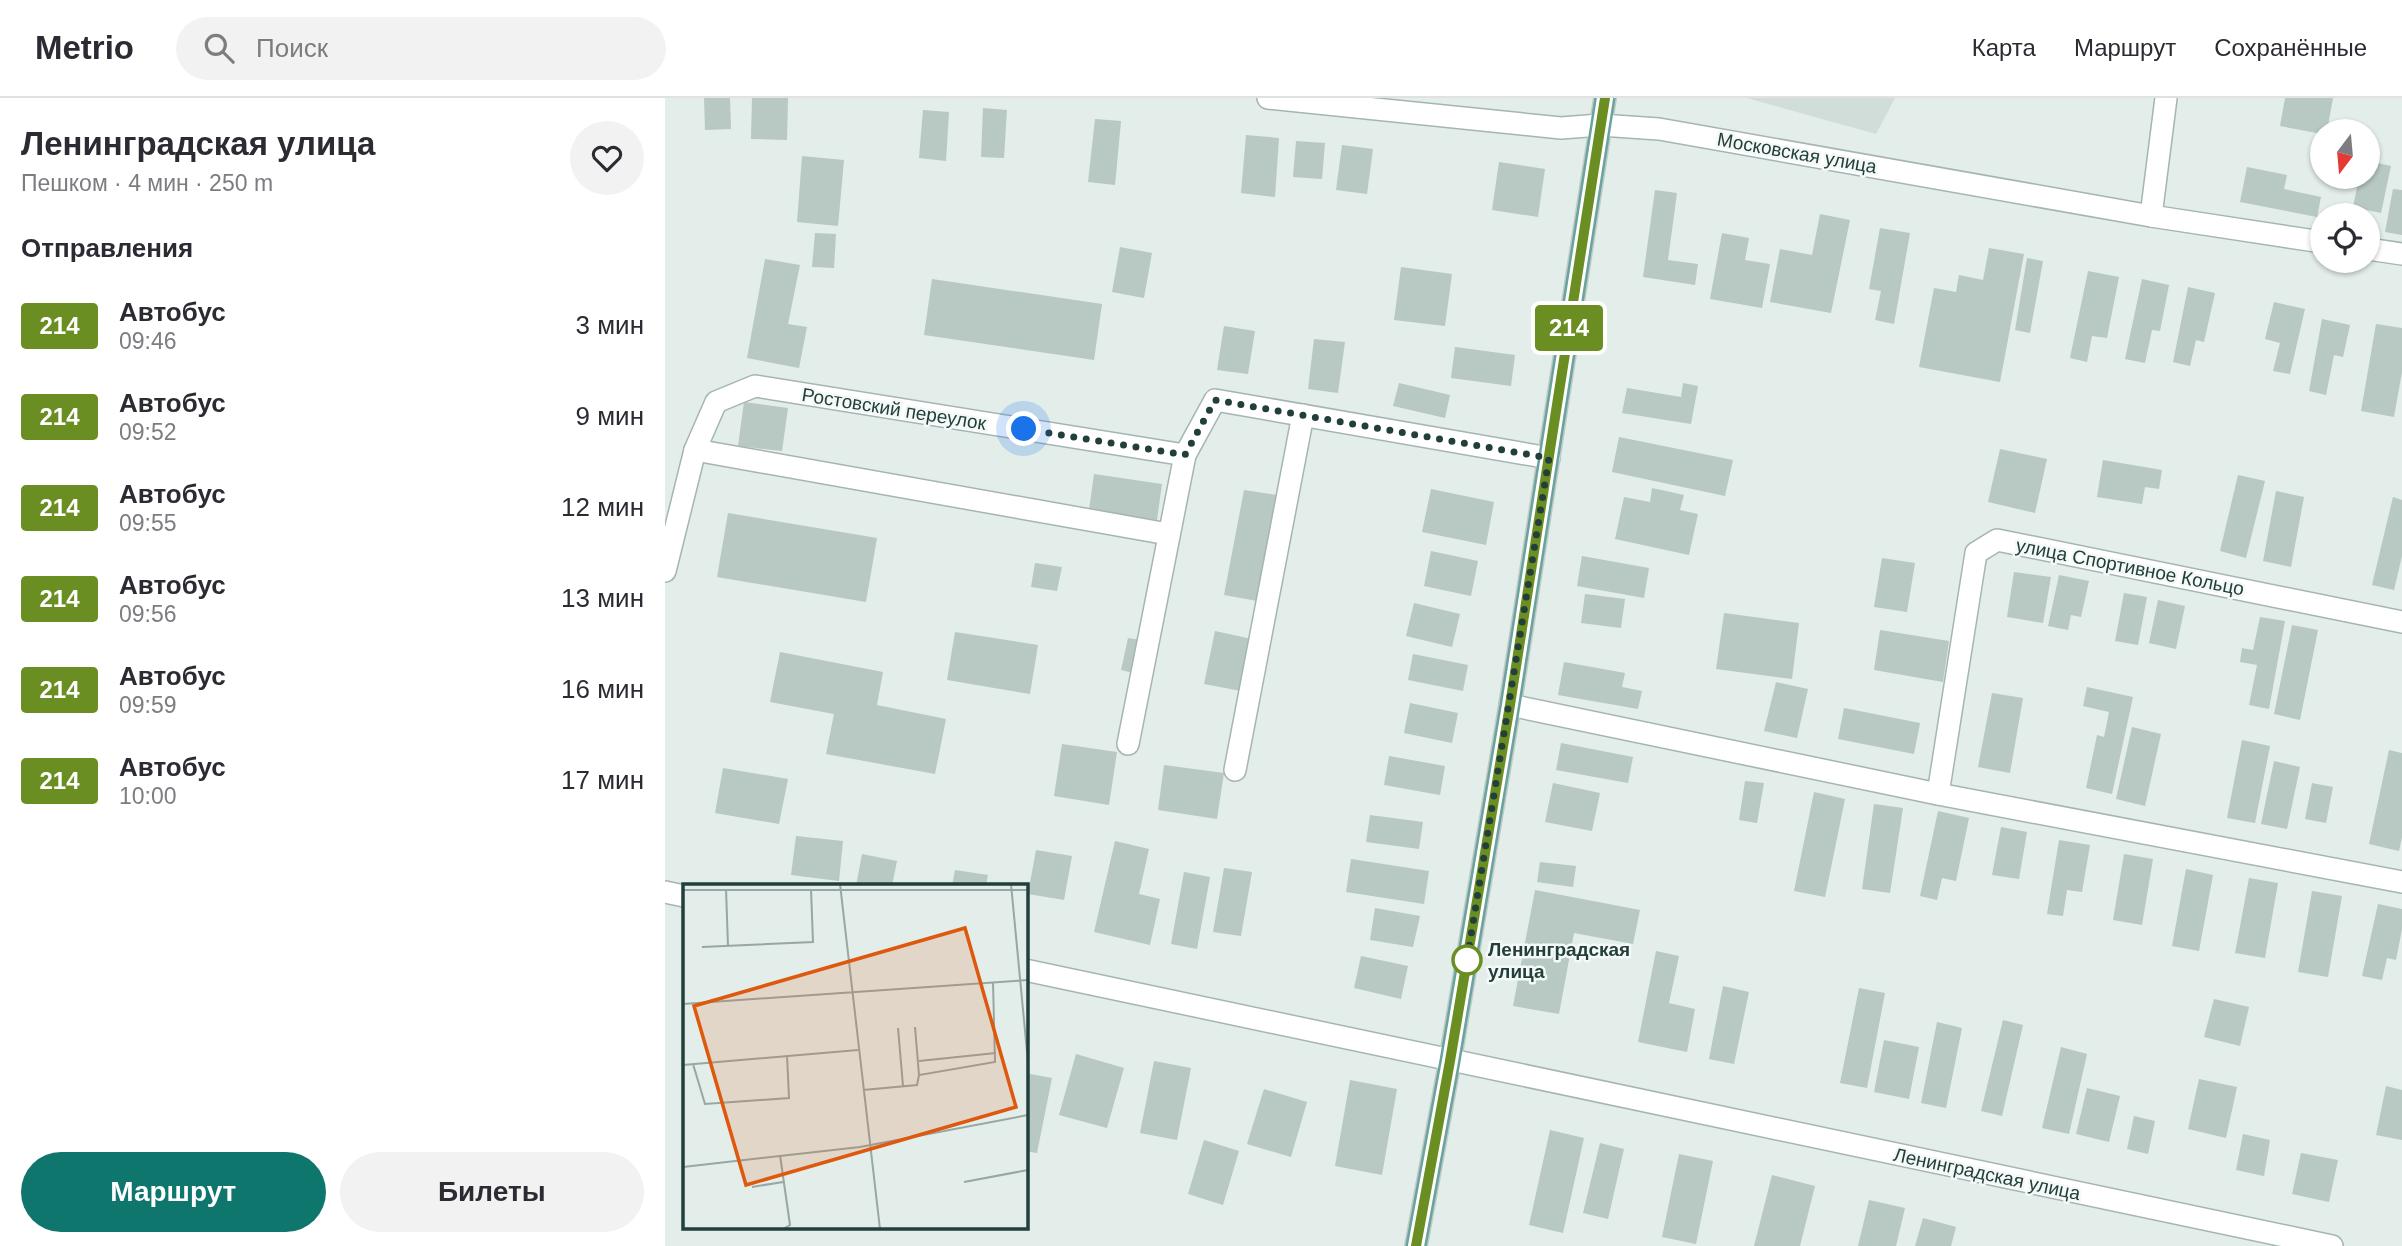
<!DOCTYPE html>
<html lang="ru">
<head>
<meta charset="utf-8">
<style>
  :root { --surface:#fff; --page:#f2f2f3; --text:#2b2b33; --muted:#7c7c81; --line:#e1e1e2; --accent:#0f766e }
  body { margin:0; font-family:Helvetica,sans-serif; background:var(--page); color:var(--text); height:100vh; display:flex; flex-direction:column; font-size:26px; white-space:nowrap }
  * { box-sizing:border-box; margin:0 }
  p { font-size:23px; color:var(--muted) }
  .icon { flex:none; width:38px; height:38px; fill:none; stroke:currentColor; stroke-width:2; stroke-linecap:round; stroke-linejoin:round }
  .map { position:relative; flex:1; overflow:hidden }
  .drawer { display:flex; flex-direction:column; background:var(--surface); width:665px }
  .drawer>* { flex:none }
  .badge { padding:0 14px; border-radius:5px; font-size:24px; line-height:46px }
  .needle { width:46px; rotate:196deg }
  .controls { position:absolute; left:1645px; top:21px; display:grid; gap:14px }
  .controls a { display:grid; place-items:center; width:70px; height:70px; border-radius:50%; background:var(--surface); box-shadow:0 2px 5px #0004; font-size:35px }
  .you { position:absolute; width:35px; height:35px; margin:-18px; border:5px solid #fff; border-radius:50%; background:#1a73e8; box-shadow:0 0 0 10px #1a73e833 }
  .map>.badge { position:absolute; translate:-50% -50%; box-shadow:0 0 0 4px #fff }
  h2 { padding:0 21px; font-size:26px; line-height:63px }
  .round { display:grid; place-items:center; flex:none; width:74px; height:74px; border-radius:37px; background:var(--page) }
  .overview { display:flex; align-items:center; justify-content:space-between; height:119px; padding:0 21px }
  h1 { font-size:33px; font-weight:600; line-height:52px }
  .action { display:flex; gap:14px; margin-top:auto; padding:14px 21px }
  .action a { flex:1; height:80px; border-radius:42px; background:var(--accent); color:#fff; font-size:28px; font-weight:600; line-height:80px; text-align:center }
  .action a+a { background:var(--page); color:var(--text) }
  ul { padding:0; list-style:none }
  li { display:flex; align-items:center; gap:21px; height:91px; padding:0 21px }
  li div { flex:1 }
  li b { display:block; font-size:26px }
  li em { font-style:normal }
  li .badge { min-width:77px; font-weight:700; text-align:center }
  header { display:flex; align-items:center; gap:42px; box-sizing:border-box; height:98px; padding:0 35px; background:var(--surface); border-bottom:2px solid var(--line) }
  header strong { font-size:33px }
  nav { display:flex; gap:38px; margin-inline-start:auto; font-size:24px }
  .search { width:490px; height:63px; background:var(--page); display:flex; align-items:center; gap:18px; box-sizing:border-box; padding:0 24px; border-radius:38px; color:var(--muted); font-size:26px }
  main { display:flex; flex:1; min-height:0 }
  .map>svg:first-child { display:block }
  .built { fill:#d1ddd9 }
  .building { fill:#b8c8c3 }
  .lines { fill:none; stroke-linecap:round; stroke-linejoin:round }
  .minor-casing { stroke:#a5b5b2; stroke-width:24 }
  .major-casing { stroke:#c1c9c8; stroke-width:24 }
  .minor { stroke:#fff; stroke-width:21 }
  .major { stroke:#66a49c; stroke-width:21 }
  .line-casing { stroke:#fff; stroke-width:16 }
  .line { stroke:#6b8e23; stroke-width:10 }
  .walk { stroke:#223f3b; stroke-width:7; stroke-dasharray:0 12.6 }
  .stop-dot { fill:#fff; stroke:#6b8e23; stroke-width:3.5 }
  .labels { text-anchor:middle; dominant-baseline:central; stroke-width:5; stroke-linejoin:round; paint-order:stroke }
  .street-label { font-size:19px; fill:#223f3b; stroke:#f4f9f7 }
  .stop-label { font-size:19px; font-weight:bold; fill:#223f3b; stroke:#f4f9f7; text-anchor:start }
  .inset-road { fill:none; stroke:#96a7a4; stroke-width:2 }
  .view { fill:#de580e; fill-opacity:0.15; stroke:#de580e; stroke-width:3.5 }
  .inset-edge { fill:none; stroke:#223f3b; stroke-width:3.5 }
</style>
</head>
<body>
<header>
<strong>Metrio</strong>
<div class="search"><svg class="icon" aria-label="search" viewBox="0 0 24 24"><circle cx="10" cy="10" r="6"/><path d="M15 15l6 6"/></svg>Поиск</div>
<nav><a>Карта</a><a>Маршрут</a><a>Сохранённые</a></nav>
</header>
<main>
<section class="drawer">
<div class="overview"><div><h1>Ленинградская улица</h1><p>Пешком · 4 мин · 250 m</p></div><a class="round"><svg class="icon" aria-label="heart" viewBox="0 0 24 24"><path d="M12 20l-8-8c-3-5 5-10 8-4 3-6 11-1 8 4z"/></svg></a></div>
<h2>Отправления</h2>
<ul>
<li><span class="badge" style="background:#6b8e23;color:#fff">214</span><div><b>Автобус</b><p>09:46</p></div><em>3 мин</em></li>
<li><span class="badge" style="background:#6b8e23;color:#fff">214</span><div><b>Автобус</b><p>09:52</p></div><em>9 мин</em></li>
<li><span class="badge" style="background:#6b8e23;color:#fff">214</span><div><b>Автобус</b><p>09:55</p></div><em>12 мин</em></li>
<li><span class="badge" style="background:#6b8e23;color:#fff">214</span><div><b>Автобус</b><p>09:56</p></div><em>13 мин</em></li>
<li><span class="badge" style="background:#6b8e23;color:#fff">214</span><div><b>Автобус</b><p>09:59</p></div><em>16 мин</em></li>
<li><span class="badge" style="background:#6b8e23;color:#fff">214</span><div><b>Автобус</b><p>10:00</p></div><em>17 мин</em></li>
</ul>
<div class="action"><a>Маршрут</a><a>Билеты</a></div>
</section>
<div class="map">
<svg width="1737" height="1148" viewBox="0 0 1737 1148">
  <rect width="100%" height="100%" fill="#e3edea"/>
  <polygon class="built" points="1082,0 1230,0 1211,36"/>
  <g class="building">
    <polygon points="39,0 65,0 66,31 40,32"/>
    <polygon points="87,0 123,0 122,42 86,41"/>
    <polygon points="1620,0 1668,0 1662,33 1657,33 1657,36 1615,28"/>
    <polygon points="318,10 342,12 339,60 316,59"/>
    <polygon points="258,12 284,14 281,63 254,60"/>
    <polygon points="430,21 456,23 450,87 423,84"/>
    <polygon points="581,37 614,40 610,99 576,95"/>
    <polygon points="631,43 660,45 657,81 628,79"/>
    <polygon points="677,47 708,51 702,96 671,92"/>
    <polygon points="137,58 179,62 173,128 132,124"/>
    <polygon points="1703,63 1726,68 1716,115 1688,109 1694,79 1703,79"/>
    <polygon points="834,64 880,71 873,119 827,112"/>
    <polygon points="1582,69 1622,77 1619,91 1656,99 1652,119 1575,104"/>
    <polygon points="1728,91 1737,92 1737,137 1720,134"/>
    <polygon points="990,92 1012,95 1003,162 1033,166 1030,187 978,179"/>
    <polygon points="1155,116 1185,122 1166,215 1105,204 1115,151 1147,157"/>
    <polygon points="1215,130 1245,135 1229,226 1210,222 1216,193 1204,191"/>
    <polygon points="150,135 171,136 169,170 147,169"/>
    <polygon points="1057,135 1084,140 1080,162 1105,166 1097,210 1045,201"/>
    <polygon points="455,149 487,155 479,200 447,194"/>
    <polygon points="1324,150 1359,156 1335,284 1254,269 1269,190 1291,194 1294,177 1318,182"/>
    <polygon points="1362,160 1378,163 1365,235 1350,232"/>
    <polygon points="100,161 135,167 123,226 142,229 134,270 82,260"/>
    <polygon points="736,169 787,176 780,228 729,222"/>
    <polygon points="1423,173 1454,179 1442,240 1427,238 1422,264 1405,260"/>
    <polygon points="267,181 437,206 429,262 259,237"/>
    <polygon points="1477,181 1504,187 1495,233 1487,232 1480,265 1460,261"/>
    <polygon points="1523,189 1550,195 1539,244 1531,242 1525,268 1508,264"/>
    <polygon points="1609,204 1640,211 1625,276 1608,273 1615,245 1600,241"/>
    <polygon points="1657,221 1685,227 1678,259 1669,257 1661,297 1644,293"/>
    <polygon points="1711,226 1737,230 1737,274 1729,319 1696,313"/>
    <polygon points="559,228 590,233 583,276 552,272"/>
    <polygon points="649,241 680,244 673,295 643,291"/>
    <polygon points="790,249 850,257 846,288 786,280"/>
    <polygon points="734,285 785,297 780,320 728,308"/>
    <polygon points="1018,285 1033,288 1026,326 957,315 962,290 1016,299"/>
    <polygon points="79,304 123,310 117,353 73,348"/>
    <polygon points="954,339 1068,362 1060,398 947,374"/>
    <polygon points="1335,351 1382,361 1370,415 1323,404"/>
    <polygon points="1438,362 1497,372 1494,391 1480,389 1477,406 1432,399"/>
    <polygon points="429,376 497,386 492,422 424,412"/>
    <polygon points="1573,377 1600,383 1581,460 1555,453"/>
    <polygon points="987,390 1019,397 1015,412 1033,416 1024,457 950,441 959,399 985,404"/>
    <polygon points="766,391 829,404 821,447 757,434"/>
    <polygon points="579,392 612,397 592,503 559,497"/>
    <polygon points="1611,393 1639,399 1626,469 1598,463"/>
    <polygon points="1728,399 1737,402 1737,458 1729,492 1707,487"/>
    <polygon points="63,415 212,440 201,504 52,479"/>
    <polygon points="766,453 813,463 806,498 759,488"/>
    <polygon points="917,458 984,470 979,500 912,488"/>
    <polygon points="1217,460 1250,465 1242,514 1209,509"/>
    <polygon points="370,465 397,469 392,493 366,489"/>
    <polygon points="1349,474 1386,479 1378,525 1342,519"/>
    <polygon points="1394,477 1424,483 1416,519 1406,517 1403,532 1383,528"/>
    <polygon points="1459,495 1482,499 1473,547 1450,543"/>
    <polygon points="920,496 960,501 956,530 916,525"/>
    <polygon points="1493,502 1520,508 1511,551 1484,545"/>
    <polygon points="749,505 795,516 787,549 741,538"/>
    <polygon points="1059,515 1134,525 1127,581 1051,571"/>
    <polygon points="1595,519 1620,523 1604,611 1584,607 1592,567 1575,564 1577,550 1588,552"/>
    <polygon points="1627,527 1653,532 1635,622 1609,616"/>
    <polygon points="1215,532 1284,543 1278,584 1209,572"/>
    <polygon points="550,533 587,541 576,593 539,586"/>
    <polygon points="290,534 373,547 365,596 282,582"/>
    <polygon points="463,540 475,542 468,575 456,572"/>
    <polygon points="115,554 218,574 212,607 281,621 270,676 161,656 169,616 105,604"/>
    <polygon points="748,556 803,567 798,593 743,582"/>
    <polygon points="899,564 960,575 957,589 977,593 973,611 893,597"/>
    <polygon points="1111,584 1143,591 1132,640 1099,633"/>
    <polygon points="1422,589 1468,599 1447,696 1421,690 1432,637 1439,639 1444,614 1418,608"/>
    <polygon points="1327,595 1358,600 1345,675 1313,669"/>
    <polygon points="745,605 793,615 787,645 739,635"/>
    <polygon points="1179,610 1255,625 1249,656 1173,641"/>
    <polygon points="1467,629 1496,636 1480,708 1451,701"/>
    <polygon points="1577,642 1605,648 1590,725 1562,720"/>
    <polygon points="896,645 968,659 963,685 891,672"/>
    <polygon points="397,646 452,654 444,707 389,698"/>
    <polygon points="1724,652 1737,655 1737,739 1734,753 1704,746"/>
    <polygon points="724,658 780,668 775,697 719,687"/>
    <polygon points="1609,663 1635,669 1622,731 1596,726"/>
    <polygon points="499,667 559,675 552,721 493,712"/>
    <polygon points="58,670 123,681 114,726 50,715"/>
    <polygon points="1080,683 1099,685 1092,725 1074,722"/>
    <polygon points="888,685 935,695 927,733 880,724"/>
    <polygon points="1647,685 1668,689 1661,725 1640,721"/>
    <polygon points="1149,694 1180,701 1160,799 1129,793"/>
    <polygon points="1209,706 1238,710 1225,795 1197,791"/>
    <polygon points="1273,713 1304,720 1291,783 1277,780 1272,802 1255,798"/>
    <polygon points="705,717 758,724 754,751 701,744"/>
    <polygon points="1336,729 1362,734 1354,781 1327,777"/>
    <polygon points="131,738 178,743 174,783 126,777"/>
    <polygon points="1394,742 1425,747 1417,794 1402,792 1398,818 1382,816"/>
    <polygon points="450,743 484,751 474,796 495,801 485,847 429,834"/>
    <polygon points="371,752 407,758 399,802 363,796"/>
    <polygon points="197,756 232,763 227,788 191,788"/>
    <polygon points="1459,756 1488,761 1477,827 1448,822"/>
    <polygon points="686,761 764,773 759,806 681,794"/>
    <polygon points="875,764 911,768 908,789 872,784"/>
    <polygon points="559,770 587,774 576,838 548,834"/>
    <polygon points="1521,771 1548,777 1534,853 1507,848"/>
    <polygon points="290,772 323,777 321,788 287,788"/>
    <polygon points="519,774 545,779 532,851 506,846"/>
    <polygon points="1584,780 1613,785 1600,860 1570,855"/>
    <polygon points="870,792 975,812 968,846 909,835 894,916 848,908"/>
    <polygon points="1647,793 1677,798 1663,879 1633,874"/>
    <polygon points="1713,806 1737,811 1737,831 1731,862 1722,860 1717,882 1697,878"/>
    <polygon points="710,810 755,818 748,849 705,842"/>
    <polygon points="991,853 1014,858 1004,905 1030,911 1022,954 973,944"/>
    <polygon points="696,858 743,868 736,901 689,890"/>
    <polygon points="1058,888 1084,894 1069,966 1044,961"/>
    <polygon points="1194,890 1220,895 1202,990 1175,985"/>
    <polygon points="1549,901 1584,909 1575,948 1539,939"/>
    <polygon points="1338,922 1358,927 1337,1018 1316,1013"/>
    <polygon points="1272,924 1297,930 1281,1010 1256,1005"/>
    <polygon points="1219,942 1254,949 1244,1001 1209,994"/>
    <polygon points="1396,949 1422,956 1404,1036 1377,1030"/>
    <polygon points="411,956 459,970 442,1030 394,1017"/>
    <polygon points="489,963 526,970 512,1042 475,1035"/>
    <polygon points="360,975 387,980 372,1055 360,1053"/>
    <polygon points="1534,981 1572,989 1561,1040 1523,1031"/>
    <polygon points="685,982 732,991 717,1077 670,1068"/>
    <polygon points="1721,988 1737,992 1737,1042 1711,1037"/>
    <polygon points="1422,990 1455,998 1444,1044 1411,1036"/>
    <polygon points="599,991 642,1004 626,1059 582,1046"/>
    <polygon points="1469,1018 1490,1023 1483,1056 1462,1051"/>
    <polygon points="885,1032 919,1040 898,1135 864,1127"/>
    <polygon points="1578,1036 1605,1042 1599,1078 1571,1072"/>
    <polygon points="539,1042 574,1053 558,1107 523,1096"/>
    <polygon points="935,1045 959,1051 943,1121 918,1115"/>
    <polygon points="1636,1055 1673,1062 1664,1104 1627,1096"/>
    <polygon points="1014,1056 1048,1063 1031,1146 997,1139"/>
    <polygon points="1107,1077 1150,1088 1135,1148 1089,1148"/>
    <polygon points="1204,1102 1240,1110 1231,1148 1193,1148"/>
    <polygon points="1258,1120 1291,1129 1286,1148 1250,1148"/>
  </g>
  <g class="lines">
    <defs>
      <g id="minor">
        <polyline points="603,0 896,30 935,27 994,31 1486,118 1657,144"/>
        <polyline points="1486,118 1501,0"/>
        <polyline points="1703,151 1737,156"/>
        <polyline points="30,352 503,436"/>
        <polyline points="0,473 30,352 51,304 90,288 520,357 550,302 884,360"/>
        <polyline points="845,607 1273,696 1737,784"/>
        <polyline points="463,646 520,357"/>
        <polyline points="570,672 638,317"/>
        <polyline points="1273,696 1311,455 1332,442 1737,524"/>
        <polyline points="0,794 19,798"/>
        <polyline points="360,872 1667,1148"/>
      </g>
      <polyline id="major" points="751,1148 785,963 845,607 940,0"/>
    </defs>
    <use href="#minor" class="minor-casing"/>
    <use href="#major" class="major-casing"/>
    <use href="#minor" class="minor"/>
    <use href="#major" class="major"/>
  </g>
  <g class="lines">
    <defs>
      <polyline id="line" points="751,1148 785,963 845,607 940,0"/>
    </defs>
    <use href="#line" class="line-casing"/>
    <use href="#line" class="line"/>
    <polyline class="walk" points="359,331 520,357 550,302 884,360 802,862"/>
  </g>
  <circle class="stop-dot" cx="802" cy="862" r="14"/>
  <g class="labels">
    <g class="street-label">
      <text transform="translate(1132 55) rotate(10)">Московская улица</text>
      <text transform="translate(229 311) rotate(9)">Ростовский переулок</text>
      <text transform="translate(1465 469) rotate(11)">улица Спортивное Кольцо</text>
      <text transform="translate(1322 1076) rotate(12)">Ленинградская улица</text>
    </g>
    <g class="stop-label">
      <text x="823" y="851">Ленинградская<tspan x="823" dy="22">улица</tspan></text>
    </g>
  </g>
  <g transform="translate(18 786)">
    <rect width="345" height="345" fill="#e3edea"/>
    <path class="inset-road" d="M157 0 197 345M328 0 345 178M43 5 45 62M0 6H345M19 63 130 58 128 5M0 120 345 96M232 143 236 191M215 144 220 202M236 177 313 169M10 180 22 220 106 214 104 171M0 181 175 166M180 206 234 201 236 191 312 178 310 98M97 271 107 341 100 345M0 283 177 263 345 231M281 298 345 286M69 303 100 298"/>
    <path class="view" d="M282 44 333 223 63 301 11 122Z"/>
    <rect width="345" height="345" class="inset-edge"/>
  </g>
</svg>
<div class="controls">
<a><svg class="needle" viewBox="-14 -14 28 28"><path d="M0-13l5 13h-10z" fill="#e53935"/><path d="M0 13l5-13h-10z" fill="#7c7c81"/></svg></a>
<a><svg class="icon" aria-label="locate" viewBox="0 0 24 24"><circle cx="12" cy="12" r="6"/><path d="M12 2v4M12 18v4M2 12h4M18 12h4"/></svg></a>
</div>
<div class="you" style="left:359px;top:331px"></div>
<b class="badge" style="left:904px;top:230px;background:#6b8e23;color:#fff">214</b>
</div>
</main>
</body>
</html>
